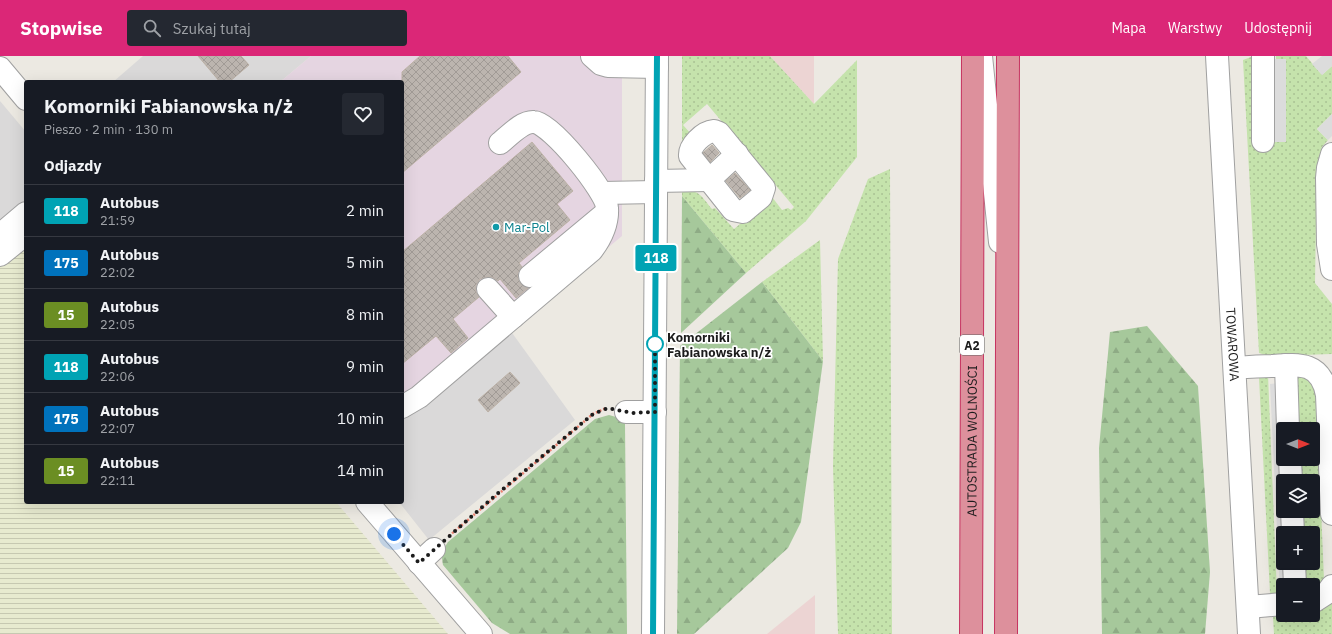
<!DOCTYPE html>
<html lang="pl">
<head>
<meta charset="utf-8">
<style>
  :root { --surface:#171b24; --page:#242831; --text:#f1f3f6; --muted:#9ea1a6; --line:#363941; --accent:#db2777 }
  body { margin:0; font-family:"IBM Plex Sans",sans-serif; background:var(--page); color:var(--text); height:100vh; display:flex; flex-direction:column; font-size:15px; white-space:nowrap }
  * { box-sizing:border-box; margin:0 }
  p { font-size:13px; color:var(--muted) }
  .icon { flex:none; width:22px; height:22px; fill:none; stroke:currentColor; stroke-width:2; stroke-linecap:round; stroke-linejoin:round }
  .map { position:relative; flex:1; overflow:hidden }
  .sheet { position:absolute; left:24px; top:24px; width:380px; height:424px; display:flex; flex-direction:column; background:var(--surface); border-radius:4px; box-shadow:0 4px 16px #0002 }
  .sheet>* { flex:none }
  .badge { padding:0 8px; border-radius:3px; font-size:14px; line-height:26px }
  .needle { width:26px; rotate:90deg }
  .tools { position:absolute; left:1276px; top:366px; display:grid; gap:8px }
  .tools a { display:grid; place-items:center; width:44px; height:44px; border-radius:4px; background:var(--surface); box-shadow:0 4px 16px #0002; font-size:20px }
  .you { position:absolute; width:20px; height:20px; margin:-10px; border:3px solid #fff; border-radius:50%; background:#1a73e8; box-shadow:0 0 0 6px #1a73e833 }
  .map>.badge { position:absolute; translate:-50% -50%; box-shadow:0 0 0 2px #fff }
  h2 { padding:0 20px; font-size:15px; line-height:36px }
  .round { display:grid; place-items:center; flex:none; width:42px; height:42px; border-radius:4px; background:var(--page) }
  .headline { display:flex; align-items:center; justify-content:space-between; height:68px; padding:0 20px }
  h1 { font-size:19px; font-weight:800; line-height:30px }
  ul { padding:0; list-style:none }
  li { display:flex; align-items:center; gap:12px; height:52px; padding:0 20px; border-top:1px solid var(--line) }
  li div { flex:1 }
  li b { display:block; font-size:15px }
  li em { font-style:normal }
  li .badge { min-width:44px; font-weight:700; text-align:center }
  header { display:flex; align-items:center; gap:24px; box-sizing:border-box; height:56px; padding:0 20px; background:var(--accent); color:#fff }
  header strong { font-size:19px }
  nav { display:flex; gap:22px; margin-inline-start:auto; font-size:14px }
  .search { width:280px; height:36px; background:var(--page); display:flex; align-items:center; gap:10px; box-sizing:border-box; padding:0 14px; border-radius:4px; color:var(--muted); font-size:15px }
  .map>svg:first-child { display:block }
  .residential { fill:#dad9d9 }
  .commercial { fill:#ecd4d3 }
  .industrial { fill:#e5d5e1 }
  .farmland { fill:url(#farmland-rules) }
  .grass { fill:url(#grass-dots) }
  .forest { fill:url(#forest-firs) }
  .parking { fill:#dcdcdc }
  .building { fill:url(#building-cross-hatch); stroke:#bcb1a6 }
  .lines { fill:none; stroke-linecap:round; stroke-linejoin:round }
  .minor-casing { stroke:#a0a0a0; stroke-width:24 }
  .highway-casing { stroke:#c63360; stroke-width:24 }
  .path { stroke:#ec8473; stroke-width:2.5; stroke-dasharray:2 2; stroke-linecap:butt }
  .minor { stroke:#fff; stroke-width:22 }
  .highway { stroke:#dd909c; stroke-width:22 }
  .line-casing { stroke:#fff; stroke-width:9 }
  .line { stroke:#00a3b4; stroke-width:6 }
  .walk { stroke:#1c1c1c; stroke-width:4; stroke-dasharray:0 7.2 }
  .culture-dot { fill:#0f9aa8; stroke:#fff; stroke-width:1.5 }
  .stop-dot { fill:#fff; stroke:#00a3b4; stroke-width:2 }
  .labels { text-anchor:middle; dominant-baseline:central; stroke-width:3.5; stroke-linejoin:round; paint-order:stroke }
  .shield { fill:#fff; stroke:#606060; stroke-width:1 }
  .shield-label { font-size:12px; font-weight:bold; fill:#1c1c1c }
  .culture-label { font-size:13px; fill:#0d838f; stroke:#fff; text-anchor:start }
  .stop-label { font-size:13px; font-weight:bold; fill:#1c1c1c; stroke:#fff; text-anchor:start }
  .street-label { font-size:13px; fill:#1c1c1c; stroke:#fff }
</style>
</head>
<body>
<header>
<strong>Stopwise</strong>
<div class="search"><svg class="icon" aria-label="search" viewBox="0 0 24 24"><circle cx="10" cy="10" r="6"/><path d="M15 15l6 6"/></svg>Szukaj tutaj</div>
<nav><a>Mapa</a><a>Warstwy</a><a>Udostępnij</a></nav>
</header>
<div class="map">
<svg width="1332" height="578" viewBox="0 0 1332 578">
  <defs>
    <pattern id="farmland-rules" width="6" height="5" patternUnits="userSpaceOnUse"><rect width="6" height="5" fill="#e7eacf"/><path d="M0 2.5h6" fill="none" stroke="#c6c8b1"/></pattern>
    <pattern id="grass-dots" width="8" height="8" patternUnits="userSpaceOnUse"><rect width="8" height="8" fill="#c5e3ac"/><path d="M2 2h.1M6 6h.1" fill="none" stroke="#a9c293" stroke-width="1.8" stroke-linecap="round"/></pattern>
    <pattern id="forest-firs" width="22" height="20" patternUnits="userSpaceOnUse"><rect width="22" height="20" fill="#a6c89b"/><path d="M5 1l3.5 6h-7zM16 11l3.5 6h-7z" fill="#8eab85"/></pattern>
    <pattern id="building-cross-hatch" width="8" height="8" patternUnits="userSpaceOnUse"><rect width="8" height="8" fill="#bcb5af"/><path d="M0 0l8 8M0 8l8-8" fill="none" stroke="#a19b96"/></pattern>
  </defs>
  <rect width="100%" height="100%" fill="#ece9e2"/>
  <g class="residential">
    <polygon points="143,0 311,0 280,26 113,26"/>
    <polygon points="0,45 26,76 26,186 0,208"/>
    <polygon points="510,274 575,364 429,484 399,446 402,446 402,363"/>
  </g>
  <g class="commercial">
    <polygon points="770,0 814,0 814,48"/>
    <polygon points="815,539 815,578 767,578"/>
  </g>
  <polygon class="industrial" points="311,0 622,0 622,180 402,363 402,26 280,26"/>
  <polygon class="farmland" points="26,186 26,446 336,446 448,578 0,578 0,208"/>
  <g class="grass">
    <path d="M682 0H770L814 48 857 4V101L806 165 746 217 682 140V134C699 133 702 141 712 153L715 152 734 173 772 141 782 154 788 152 791 154 794 151 707 48 683 69 692 79 682 89Z"/>
    <polygon points="1276,0 1306,0 1322,19 1332,10 1332,58 1317,73 1328,84 1322,91 1317,110 1315,227 1332,248 1332,298 1269,300 1259,297 1243,4 1251,1 1255,4 1286,86 1286,3 1276,3"/>
    <polygon points="890,113 892,578 838,578 833,410 838,203 868,123"/>
    <polygon points="820,184 823,305 762,226"/>
    <path d="M1299 316 1316 331 1320 423C1312 424 1305 424 1296 424L1295 403H1313V373H1294L1293 320Z"/>
    <polygon points="1268,319 1277,537 1270,537 1259,322"/>
    <polygon points="1313,429 1320,429 1324,523 1313,537 1313,529 1300,529 1299,507 1313,507 1313,477 1298,477 1297,455 1313,455"/>
    <polygon points="1332,547 1332,578 1274,578 1273,561 1280,558 1313,559 1313,555 1321,554"/>
  </g>
  <g class="forest">
    <polygon points="682,140 746,217 681,277"/>
    <polygon points="762,226 823,305 801,466 788,492 694,578 677,578 680,290"/>
    <polygon points="1147,270 1198,330 1210,516 1205,578 1102,578 1099,392 1110,276"/>
    <path d="M609 359 623 363 625 368 627 578H510L492 567 443 509C441 499 442 495 448 486L595 363Z"/>
  </g>
  <g class="parking">
    <polygon points="1322,0 1332,0 1332,10 1322,19 1312,8"/>
    <rect x="1271" y="3" width="15" height="83"/>
    <polygon points="1332,58 1332,80 1328,84 1317,73"/>
    <polygon points="1280,327 1283,381 1283,507 1289,507 1291,529 1283,529 1283,537 1280,537 1270,328"/>
  </g>
  <g class="building">
    <polygon points="198,0 241,0 249,9 229,26 220,26"/>
    <polygon points="420,0 508,0 521,16 402,117 402,16"/>
    <polygon points="532,86 573,135 557,148 570,164 519,207 522,211 518,216 518,222 521,228 528,232 516,242 500,223 498,225 492,221 486,221 480,223 476,229 476,236 479,241 453,263 468,282 451,297 436,280 402,308 402,196"/>
    <polygon points="712,89 719,97 710,106 703,97"/>
    <polygon points="735,117 750,134 740,142 726,125"/>
    <polygon points="510,316 520,327 488,356 478,344"/>
  </g>
  <g class="lines">
    <defs>
      <g id="minor">
        <polyline points="592,0 601,8 608,10 657,11"/>
        <polyline points="981,0 1000,186"/>
        <path id="s1" d="M1217 0 1249 578"/>
        <polyline points="1263,0 1263,85"/>
        <polyline points="0,12 26,43"/>
        <path d="M714 75 719 77 764 132 761 141 743 156 733 154 690 100C689 90 703 76 714 75Z"/>
        <polyline points="1332,98 1328,112 1327,122 1328,188 1332,213"/>
        <polyline points="656,125 709,124 737,98"/>
        <polyline points="602,137 656,136"/>
        <polyline points="0,179 26,157"/>
        <polyline points="0,199 26,178"/>
        <polyline points="530,220 607,156"/>
        <polyline points="488,233 513,261"/>
        <polyline points="1286,309 1288,373"/>
        <path d="M1235 312C1247 311 1260 310 1272 310 1300 308 1321 306 1327 339L1332 458"/>
        <path d="M402 351 419 341 592 194C601 182 608 168 607 152 607 136 551 67 534 66 522 65 509 80 500 87"/>
        <polyline points="626,356 655,356"/>
        <polyline points="1290,403 1291,425"/>
        <polyline points="367,446 481,578"/>
        <polyline points="1292,455 1293,477"/>
        <polyline points="419,507 434,493"/>
        <polyline points="1294,507 1295,529"/>
        <polyline points="1313,546 1327,537 1332,530"/>
        <polyline points="1248,551 1283,548"/>
        <polyline points="653,578 657,0"/>
      </g>
      <g id="highway">
        <path id="s2" d="M971 578 973 0"/>
        <polyline points="1006,578 1008,0"/>
      </g>
    </defs>
    <use href="#minor" class="minor-casing"/>
    <use href="#highway" class="highway-casing"/>
    <polyline class="path" points="449,480 593,358 606,352"/>
    <use href="#minor" class="minor"/>
    <use href="#highway" class="highway"/>
  </g>
  <g class="lines">
    <defs>
      <polyline id="line" points="653,578 657,0"/>
    </defs>
    <use href="#line" class="line-casing"/>
    <use href="#line" class="line"/>
    <polyline class="walk" points="394,478 419,507 497,438 593,358 608,352 632,357 655,356 655,288"/>
  </g>
  <circle class="culture-dot" cx="496" cy="171" r="4"/>
  <circle class="stop-dot" cx="655" cy="288" r="8"/>
  <g class="labels">
    <rect class="shield" x="960" y="279" width="24" height="20" rx="3"/>
    <g class="shield-label">
      <text x="972" y="289">A2</text>
    </g>
    <g class="culture-label">
      <text x="504" y="171">Mar-Pol</text>
    </g>
    <g class="stop-label">
      <text x="667" y="281">Komorniki<tspan x="667" dy="15">Fabianowska n/ż</tspan></text>
    </g>
    <g class="street-label">
      <text stroke="none"><textPath href="#s1" startOffset="289">TOWAROWA</textPath></text>
      <text stroke="none"><textPath href="#s2" startOffset="193">AUTOSTRADA WOLNOŚCI</textPath></text>
    </g>
  </g>
</svg>
<div class="tools">
<a><svg class="needle" viewBox="-14 -14 28 28"><path d="M0-13l5 13h-10z" fill="#e53935"/><path d="M0 13l5-13h-10z" fill="#9ea1a6"/></svg></a>
<a><svg class="icon" aria-label="layers" viewBox="0 0 24 24"><path d="M12 4l9 5-9 5-9-5zM3 14l9 5 9-5"/></svg></a>
<a>+</a>
<a>−</a>
</div>
<div class="you" style="left:394px;top:478px"></div>
<b class="badge" style="left:656px;top:202px;background:#00a3b4;color:#fff">118</b>
<section class="sheet">
<div class="headline"><div><h1>Komorniki Fabianowska n/ż</h1><p>Pieszo · 2 min · 130 m</p></div><a class="round"><svg class="icon" aria-label="heart" viewBox="0 0 24 24"><path d="M12 20l-8-8c-3-5 5-10 8-4 3-6 11-1 8 4z"/></svg></a></div>
<h2>Odjazdy</h2>
<ul>
<li><span class="badge" style="background:#00a3b4;color:#fff">118</span><div><b>Autobus</b><p>21:59</p></div><em>2 min</em></li>
<li><span class="badge" style="background:#0072bc;color:#fff">175</span><div><b>Autobus</b><p>22:02</p></div><em>5 min</em></li>
<li><span class="badge" style="background:#6b8e23;color:#fff">15</span><div><b>Autobus</b><p>22:05</p></div><em>8 min</em></li>
<li><span class="badge" style="background:#00a3b4;color:#fff">118</span><div><b>Autobus</b><p>22:06</p></div><em>9 min</em></li>
<li><span class="badge" style="background:#0072bc;color:#fff">175</span><div><b>Autobus</b><p>22:07</p></div><em>10 min</em></li>
<li><span class="badge" style="background:#6b8e23;color:#fff">15</span><div><b>Autobus</b><p>22:11</p></div><em>14 min</em></li>
</ul>
</section>
</div>
</body>
</html>
